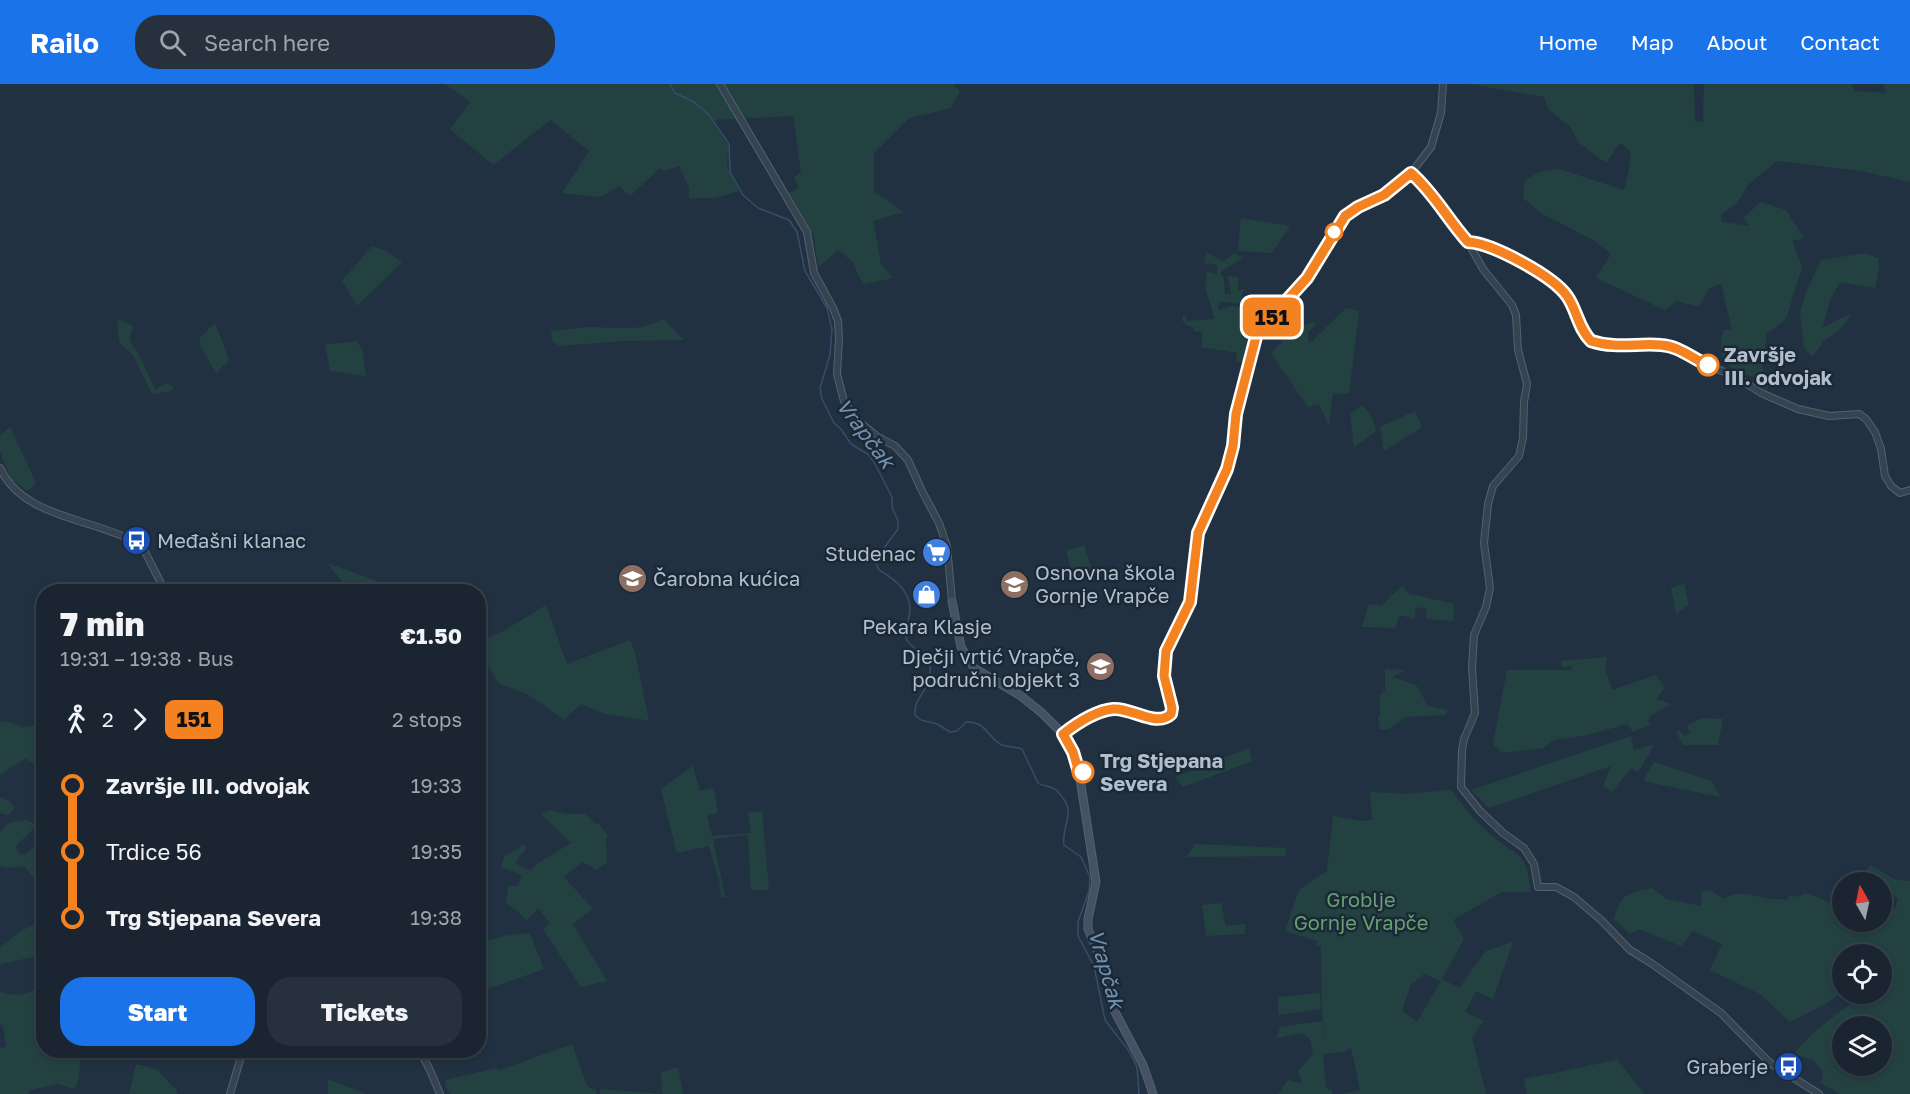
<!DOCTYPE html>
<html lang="en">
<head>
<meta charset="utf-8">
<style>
  :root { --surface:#1a2531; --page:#27313d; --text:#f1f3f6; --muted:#9fa5ab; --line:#38424d; --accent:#1a73e8 }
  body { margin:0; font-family:"Golos Text",sans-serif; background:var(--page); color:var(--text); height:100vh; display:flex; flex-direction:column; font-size:22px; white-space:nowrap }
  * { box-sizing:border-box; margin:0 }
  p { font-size:20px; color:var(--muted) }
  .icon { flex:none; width:33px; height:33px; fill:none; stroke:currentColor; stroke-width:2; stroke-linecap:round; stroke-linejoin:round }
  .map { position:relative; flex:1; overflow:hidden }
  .panel { position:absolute; left:36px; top:500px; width:450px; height:474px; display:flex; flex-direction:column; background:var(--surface); border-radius:24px; box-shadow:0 3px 9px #0003,0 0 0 2px var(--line) }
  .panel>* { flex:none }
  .badge { padding:0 12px; border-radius:9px; font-size:21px; line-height:39px }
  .needle { width:39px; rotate:351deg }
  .buttons { position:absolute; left:1832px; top:788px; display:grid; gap:12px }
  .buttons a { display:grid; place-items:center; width:60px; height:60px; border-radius:50%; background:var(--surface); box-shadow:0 3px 9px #0003,0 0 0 2px var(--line); font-size:30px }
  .map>.badge { position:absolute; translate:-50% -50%; box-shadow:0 0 0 3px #fff }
  .legs { display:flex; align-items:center; gap:9px; height:66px; padding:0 24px; font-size:20px }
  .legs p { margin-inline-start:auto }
  .summary { display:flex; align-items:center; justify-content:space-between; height:102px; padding:0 24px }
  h1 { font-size:33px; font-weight:800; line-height:45px }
  .primary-button { display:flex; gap:12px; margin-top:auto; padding:12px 24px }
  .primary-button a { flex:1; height:69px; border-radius:24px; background:var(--accent); color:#fff; font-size:24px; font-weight:800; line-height:69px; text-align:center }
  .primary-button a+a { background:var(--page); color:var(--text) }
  ul { padding:0 24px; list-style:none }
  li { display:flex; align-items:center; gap:21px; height:66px; font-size:22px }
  li i { display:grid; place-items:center; width:9px; height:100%; margin:0 8px; background:currentColor }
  li i::after { content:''; width:15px; height:15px; margin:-8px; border:4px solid; border-radius:50%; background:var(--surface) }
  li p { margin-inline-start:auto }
  li:first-child i { background:linear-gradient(#0000 50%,currentColor 0) }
  li:last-child i { background:linear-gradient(currentColor 50%,#0000 0) }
  header { display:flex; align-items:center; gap:36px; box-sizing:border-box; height:84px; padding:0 30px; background:var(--accent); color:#fff }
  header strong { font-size:28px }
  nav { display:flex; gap:33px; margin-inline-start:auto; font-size:21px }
  .search { width:420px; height:54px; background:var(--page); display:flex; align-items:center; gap:15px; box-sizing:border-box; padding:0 21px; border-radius:24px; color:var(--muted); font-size:22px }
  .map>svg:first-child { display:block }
  .green { fill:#244142; fill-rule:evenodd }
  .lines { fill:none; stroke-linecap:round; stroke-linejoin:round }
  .stream { stroke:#344e6a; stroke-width:1.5 }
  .tertiary-casing { stroke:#54616f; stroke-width:8 }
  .secondary-casing { stroke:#54616f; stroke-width:9 }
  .tertiary { stroke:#364351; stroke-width:6 }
  .secondary { stroke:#445264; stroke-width:7 }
  .line-1-casing { stroke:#fff; stroke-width:14 }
  .line-1 { stroke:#f58220; stroke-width:9 }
  .stop-1-dot { fill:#fff; stroke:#f58220; stroke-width:3 }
  .labels { text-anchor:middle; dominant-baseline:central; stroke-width:5; stroke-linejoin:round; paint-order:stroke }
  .stop-label { font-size:20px; font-weight:bold; fill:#b3becc; stroke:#1b2836; text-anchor:start }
  .poi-label { font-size:20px; fill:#b3becc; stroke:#1b2836; text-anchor:start }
  .park-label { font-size:20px; fill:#679f70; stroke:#1b2836 }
  .water-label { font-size:21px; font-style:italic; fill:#7091b2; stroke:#1b2836 }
</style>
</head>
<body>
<header>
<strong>Railo</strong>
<div class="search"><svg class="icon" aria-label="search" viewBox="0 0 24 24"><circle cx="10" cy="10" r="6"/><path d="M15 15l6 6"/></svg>Search here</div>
<nav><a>Home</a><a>Map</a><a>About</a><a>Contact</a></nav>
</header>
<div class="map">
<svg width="1910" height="1010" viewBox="0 0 1910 1010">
  <rect width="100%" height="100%" fill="#223141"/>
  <g class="green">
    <polygon points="445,0 953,0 960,7 951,24 909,34 874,69 874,108 904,128 873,137 881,180 893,194 864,200 858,191 853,178 838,166 818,184 814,152 789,109 799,104 794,94 801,88 793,32 711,36 728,61 727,83 739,107 715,114 689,114 689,104 679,82 666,87 660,84 630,112 619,102 600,113 562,109 589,67 551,36 493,81 450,45 470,18"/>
    <path d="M1470 0H1694L1695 38H1703L1704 0H1852L1854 7 1886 9 1883 0H1910V98L1861 87 1777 77 1749 100 1737 119 1721 131 1722 138 1750 142 1743 134 1761 118 1786 126 1804 154 1792 157 1802 183 1786 235 1767 249 1762 284 1769 298 1766 310 1757 294 1733 286 1722 276 1721 259 1723 246 1732 245 1721 200 1708 205 1699 223 1677 217 1665 226 1596 194 1611 170 1593 156 1541 129 1523 114 1525 96 1540 88 1559 85 1624 106C1627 97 1632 75 1630 67L1620 59 1606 79 1578 58 1570 42 1548 25 1544 13Z"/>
    <polygon points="1241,134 1290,142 1272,169 1238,167"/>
    <polygon points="372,162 386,167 402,178 357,222 342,197"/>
    <polygon points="1207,168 1223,178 1234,169 1243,174 1220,188 1224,195 1225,210 1231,210 1228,192 1238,193 1238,206 1244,206 1239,220 1220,217 1218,226 1232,222 1249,227 1248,221 1260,220 1264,229 1259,230 1262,236 1246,279 1236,277 1237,269 1201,263 1203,248 1194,247 1194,244 1186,241 1182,236 1184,229 1187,237 1215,235 1205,203 1207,188 1217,190 1217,181 1204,179"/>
    <polygon points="1865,169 1878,174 1879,182 1875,204 1840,198 1830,216 1822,244 1852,229 1841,245 1824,257 1812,273 1804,264 1800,229 1806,208 1821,176"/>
    <polygon points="1346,224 1359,227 1349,310 1333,309 1329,342 1319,320 1308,323 1271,269 1282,258 1267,242 1283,227 1300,242 1315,238 1315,241 1308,248 1309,260"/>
    <path d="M117 235 133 242 129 256C141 271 147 289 155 306L166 299 174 303 171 307 152 310 133 271 119 258Z"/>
    <path d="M663 235 684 256 622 257 559 262 552 256 551 247C563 246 576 244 589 243 617 243 637 249 663 235Z"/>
    <polygon points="215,239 229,276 216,289 201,263 199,255"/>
    <polygon points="356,257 362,265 366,292 330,287 325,261"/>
    <polygon points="1362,321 1372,332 1376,347 1354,363 1350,330"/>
    <polygon points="1415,327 1422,343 1384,367 1380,343"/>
    <polygon points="10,343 36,399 27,407 11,395 0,368 0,352"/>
    <polygon points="1084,461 1093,489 1074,495 1066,467"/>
    <polygon points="327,479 405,507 350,507"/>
    <polygon points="1684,500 1689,521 1676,530 1671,504"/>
    <polygon points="1403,501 1407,509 1454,520 1453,537 1426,535 1427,525 1416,523 1414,535 1400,531 1395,544 1362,543 1369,520 1381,522"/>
    <polygon points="546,521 567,580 630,556 635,568 649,637 605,630 581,620 564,636 529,611 498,599 487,580 479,584 485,606 479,609 479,558 500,549"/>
    <polygon points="1607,573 1605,585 1612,606 1656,591 1665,603 1656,615 1671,620 1650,632 1648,637 1651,640 1633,648 1627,640 1588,651 1554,656 1544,664 1502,669 1493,660 1507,586 1572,586 1571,582 1562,583 1561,577"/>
    <polygon points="1385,585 1405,586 1392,593 1416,601 1428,622 1448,626 1445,631 1406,633 1388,645 1380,645 1378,634 1380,630 1380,611 1385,607"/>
    <polygon points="1701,634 1723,635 1718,661 1683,661 1676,648 1679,646 1684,652 1690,649 1687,642"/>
    <polygon points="0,637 13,639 22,643 43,641 43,686 25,674 0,691"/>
    <polygon points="1631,652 1634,666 1655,660 1638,688 1631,684 1612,708 1603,702 1611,682 1489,724 1471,706"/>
    <polygon points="1249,664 1252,677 1183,703 1175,693"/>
    <polygon points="1654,678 1711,697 1721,713 1643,697"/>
    <polygon points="693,682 700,707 714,704 718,729 707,732 712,752 751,749 748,729 762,727 769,806 751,806 748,751 713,755 725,813 721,813 719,796 709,762 677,769 661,705"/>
    <path d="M1451 706 1471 732 1493 753 1521 773 1527 785 1531 808H1501L1453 836 1464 855 1442 895 1459 904 1486 867 1513 858 1493 915 1476 907 1465 928 1484 937 1472 953 1486 1010H1342L1360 1006 1351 963 1344 968 1323 970 1326 1004 1332 1007V1010H1278L1288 996 1303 1000 1298 988 1313 970 1310 955 1302 949 1277 954 1280 943 1322 937 1326 959 1322 929 1321 861 1317 862V857L1285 847 1299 806 1327 787 1333 732 1361 737 1372 736 1370 708 1404 710ZM1424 890 1441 897 1417 938 1402 927 1411 900Z"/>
    <polygon points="0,713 9,717 15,723 8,731 0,729"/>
    <polygon points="549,726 566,730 585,730 596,740 598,739 608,752 606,756 607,778 596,786 583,778 564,793 593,825 573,840 607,897 581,903 543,845 550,839 538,824 527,836 506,818 508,802 518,802 522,792 510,786 501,784 504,773 523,761 527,763 515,779 530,787 537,780 571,759 541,730"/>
    <path d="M26 736 36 740C30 751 22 754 15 763L20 770 25 771 35 762 41 770 43 769V805L24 782 9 784 0 782V748L9 739Z"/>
    <polygon points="1195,760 1286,764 1285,772 1186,773"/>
    <path d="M1871 781 1896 796 1910 797V1010H1840L1821 999 1823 988 1813 976 1793 970 1815 947 1854 917 1839 910 1825 920 1790 938 1760 910 1710 886 1722 860 1693 847 1681 862 1639 845 1630 850 1614 835C1621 810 1627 809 1652 804L1666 815 1701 822 1702 807 1711 806 1723 815C1745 804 1751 813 1772 815 1777 815 1782 815 1787 816L1790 811 1797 813 1805 809 1832 819 1842 828V837H1881V831L1887 825 1895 824 1898 815 1881 803V798H1876L1866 786ZM1842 870H1881V909H1842ZM1842 942H1881V981H1842Z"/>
    <polygon points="1221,819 1226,842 1245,840 1245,850 1206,852 1202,821"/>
    <polygon points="43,836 43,876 33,873 0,880 0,864 21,847"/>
    <polygon points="530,849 544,885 479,908 479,859 504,852"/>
    <path d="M43 897 44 966H82L78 997 74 1005 58 1000 30 1006 28 1010H0V965L6 962 3 943 0 939V908C19 913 31 912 43 897Z"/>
    <polygon points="1320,909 1321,925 1278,931 1278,913"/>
    <polygon points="572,960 587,1002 596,1006 596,1010 451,1010 445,1002 446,996 497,984 498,987"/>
    <polygon points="1617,976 1644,1010 1527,1010 1524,995"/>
    <polygon points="136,980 156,985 178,1008 177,1010 129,1010"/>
    <polygon points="678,983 683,1010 600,1010 600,1005 662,1010 661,988"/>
    <polygon points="328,995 366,1010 328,1010"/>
  </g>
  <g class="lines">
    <path class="stream" d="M670 0 675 9 694 18 709 31 729 60 730 88 743 111 758 124 789 136 797 148 805 187 827 224 832 245 830 271 820 304 822 315 834 339 841 345 851 360 869 371 874 378 892 413V423L898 437V445L881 468 876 479 879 486C896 496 914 509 909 533 908 541 903 549 907 556 917 574 933 559 930 592 928 608 914 613 915 631L921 636 937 640 950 648 957 647 966 638C987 637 988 655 1002 661 1008 663 1016 663 1022 665L1038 699C1044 703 1050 701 1056 706 1080 729 1061 737 1064 761L1081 773 1090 793 1089 807 1078 838V852L1094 882 1105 936 1129 967 1137 983 1139 1010"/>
    <defs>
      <g id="tertiary">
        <polyline points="720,0 807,148 814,189 833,224 838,237 839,255 837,290 844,317 856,335 878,353 895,362 908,376 921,405 939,439 947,462 952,517"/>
        <polyline points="1411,89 1442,122 1451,139 1468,158 1483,185 1512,221 1516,231 1518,266 1527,300 1524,318 1523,354 1519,372 1493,402 1488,420 1484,459 1490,504 1486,523 1474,551 1472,583 1475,629 1464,655 1462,666 1461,703 1480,727 1503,749 1524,764 1534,780 1538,803 1556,803 1574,813 1601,836 1630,866 1651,879 1721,929 1770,979 1819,1010"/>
        <path d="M1468 158C1492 159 1553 192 1567 212 1577 226 1577 244 1591 257L1623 263 1661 261 1673 263 1704 280 1735 292 1761 309 1798 325 1829 332 1859 330 1866 335 1875 348 1881 365 1885 392 1891 402 1900 409 1910 406"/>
        <path d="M0 384C22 433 90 434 133 457L144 466 165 507"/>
        <path d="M1063 650C1077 638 1097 626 1115 625 1133 624 1156 643 1171 630L1172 624 1164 592 1166 567 1190 518 1198 449 1227 385 1233 362 1236 330 1257 249 1307 194 1345 132 1358 123 1377 115 1391 106 1411 89 1431 63 1441 29 1443 0"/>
        <polyline points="419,966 429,984 440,1010"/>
        <polyline points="230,1010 243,966"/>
      </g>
      <polyline id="secondary" points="952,517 961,563 974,584 1021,612 1042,629 1063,650 1073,668 1079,688 1096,798 1088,835 1088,845 1102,878 1114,926 1143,981 1153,1010"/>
    </defs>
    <use href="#tertiary" class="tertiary-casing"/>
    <use href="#secondary" class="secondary-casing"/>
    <use href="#tertiary" class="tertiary"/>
    <use href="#secondary" class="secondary"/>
  </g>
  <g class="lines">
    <defs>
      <path id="line-1" d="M1083 688H1079L1073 668 1063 650C1077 639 1095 627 1113 625 1131 623 1156 644 1171 630L1172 624 1164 592 1166 567 1190 518 1198 449 1227 385 1233 362 1236 330 1257 249 1307 194 1345 132 1358 123 1384 111 1411 89C1434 109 1448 136 1468 158 1492 159 1553 192 1567 212 1577 226 1578 244 1591 257 1615 265 1637 259 1661 261 1679 262 1693 275 1708 281"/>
    </defs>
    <use href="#line-1" class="line-1-casing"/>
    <use href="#line-1" class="line-1"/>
  </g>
  <defs>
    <symbol id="bus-disc" viewBox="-11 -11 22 22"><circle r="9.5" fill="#1a4fb4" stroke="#1b2836"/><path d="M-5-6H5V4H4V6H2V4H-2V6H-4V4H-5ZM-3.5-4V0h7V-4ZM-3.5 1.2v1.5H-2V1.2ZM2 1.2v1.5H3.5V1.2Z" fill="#fff"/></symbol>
    <symbol id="supermarket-disc" viewBox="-11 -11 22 22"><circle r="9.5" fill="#3f7fe0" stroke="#1b2836"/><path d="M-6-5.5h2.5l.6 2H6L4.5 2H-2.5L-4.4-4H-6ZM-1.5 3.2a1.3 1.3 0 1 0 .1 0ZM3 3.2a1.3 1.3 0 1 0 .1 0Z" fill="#fff"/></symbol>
    <symbol id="school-disc" viewBox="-11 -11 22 22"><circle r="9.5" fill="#8d6e63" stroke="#1b2836"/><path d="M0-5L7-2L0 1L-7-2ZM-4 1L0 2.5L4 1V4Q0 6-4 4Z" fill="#fff"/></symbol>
    <symbol id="shop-disc" viewBox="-11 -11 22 22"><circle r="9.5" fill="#3f7fe0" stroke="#1b2836"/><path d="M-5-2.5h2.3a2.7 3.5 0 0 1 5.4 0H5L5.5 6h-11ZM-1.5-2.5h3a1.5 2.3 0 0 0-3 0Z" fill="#fff"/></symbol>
  </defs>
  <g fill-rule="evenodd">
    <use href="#bus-disc" x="120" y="440" width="33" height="33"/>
    <use href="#supermarket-disc" x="920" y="452" width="33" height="33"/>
    <use href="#school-disc" x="616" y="478" width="33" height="33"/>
    <use href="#school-disc" x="998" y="484" width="33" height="33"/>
    <use href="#shop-disc" x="910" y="494" width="33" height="33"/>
    <use href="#school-disc" x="1084" y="566" width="33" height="33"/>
    <use href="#bus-disc" x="1772" y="966" width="33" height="33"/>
  </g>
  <g class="stop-1-dot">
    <circle cx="1334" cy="148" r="8"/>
    <circle cx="1708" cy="281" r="10"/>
    <circle cx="1083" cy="688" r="10"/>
  </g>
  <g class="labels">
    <g class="stop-label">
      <text x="1724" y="270">Završje<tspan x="1724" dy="23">III. odvojak</tspan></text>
      <text x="1100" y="676">Trg Stjepana<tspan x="1100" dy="23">Severa</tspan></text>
    </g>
    <g class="poi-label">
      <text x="157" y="456">Međašni klanac</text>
      <text x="916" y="469" text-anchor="end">Studenac</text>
      <text x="1035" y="488">Osnovna škola<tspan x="1035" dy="23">Gornje Vrapče</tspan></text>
      <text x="653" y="494">Čarobna kućica</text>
      <text x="927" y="542" text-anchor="middle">Pekara Klasje</text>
      <text x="1080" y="572" text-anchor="end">Dječji vrtić Vrapče,<tspan x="1080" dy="23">područni objekt 3</tspan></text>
      <text x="1768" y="982" text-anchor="end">Graberje</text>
    </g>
    <g class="park-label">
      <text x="1361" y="815">Groblje<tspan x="1361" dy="23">Gornje Vrapče</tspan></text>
    </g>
    <g class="water-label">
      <text transform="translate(866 349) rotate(53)">Vrapčak</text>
      <text transform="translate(1107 885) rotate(74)">Vrapčak</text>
    </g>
  </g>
</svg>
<div class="buttons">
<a><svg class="needle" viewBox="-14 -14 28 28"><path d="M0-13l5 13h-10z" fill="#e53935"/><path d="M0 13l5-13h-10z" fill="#9fa5ab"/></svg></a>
<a><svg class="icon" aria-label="locate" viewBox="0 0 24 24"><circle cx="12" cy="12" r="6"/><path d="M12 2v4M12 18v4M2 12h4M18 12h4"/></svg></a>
<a><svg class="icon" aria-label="layers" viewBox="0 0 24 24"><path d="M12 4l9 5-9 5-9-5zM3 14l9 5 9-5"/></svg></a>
</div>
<b class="badge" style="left:1272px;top:233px;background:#f58220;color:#111">151</b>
<section class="panel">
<div class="summary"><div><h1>7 min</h1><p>19:31 – 19:38 · Bus</p></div><b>€1.50</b></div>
<div class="legs"><svg class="icon" aria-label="walk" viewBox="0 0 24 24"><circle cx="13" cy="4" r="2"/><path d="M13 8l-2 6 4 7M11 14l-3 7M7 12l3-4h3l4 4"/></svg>2<svg class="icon" aria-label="forward" viewBox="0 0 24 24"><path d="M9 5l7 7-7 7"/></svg><b class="badge" style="background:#f58220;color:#111">151</b><p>2 stops</p></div>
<ul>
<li><i style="color:#f58220"></i><b>Završje III. odvojak</b><p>19:33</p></li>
<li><i style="color:#f58220"></i><span>Trdice 56</span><p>19:35</p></li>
<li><i style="color:#f58220"></i><b>Trg Stjepana Severa</b><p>19:38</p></li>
</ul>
<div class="primary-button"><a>Start</a><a>Tickets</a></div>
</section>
</div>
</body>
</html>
